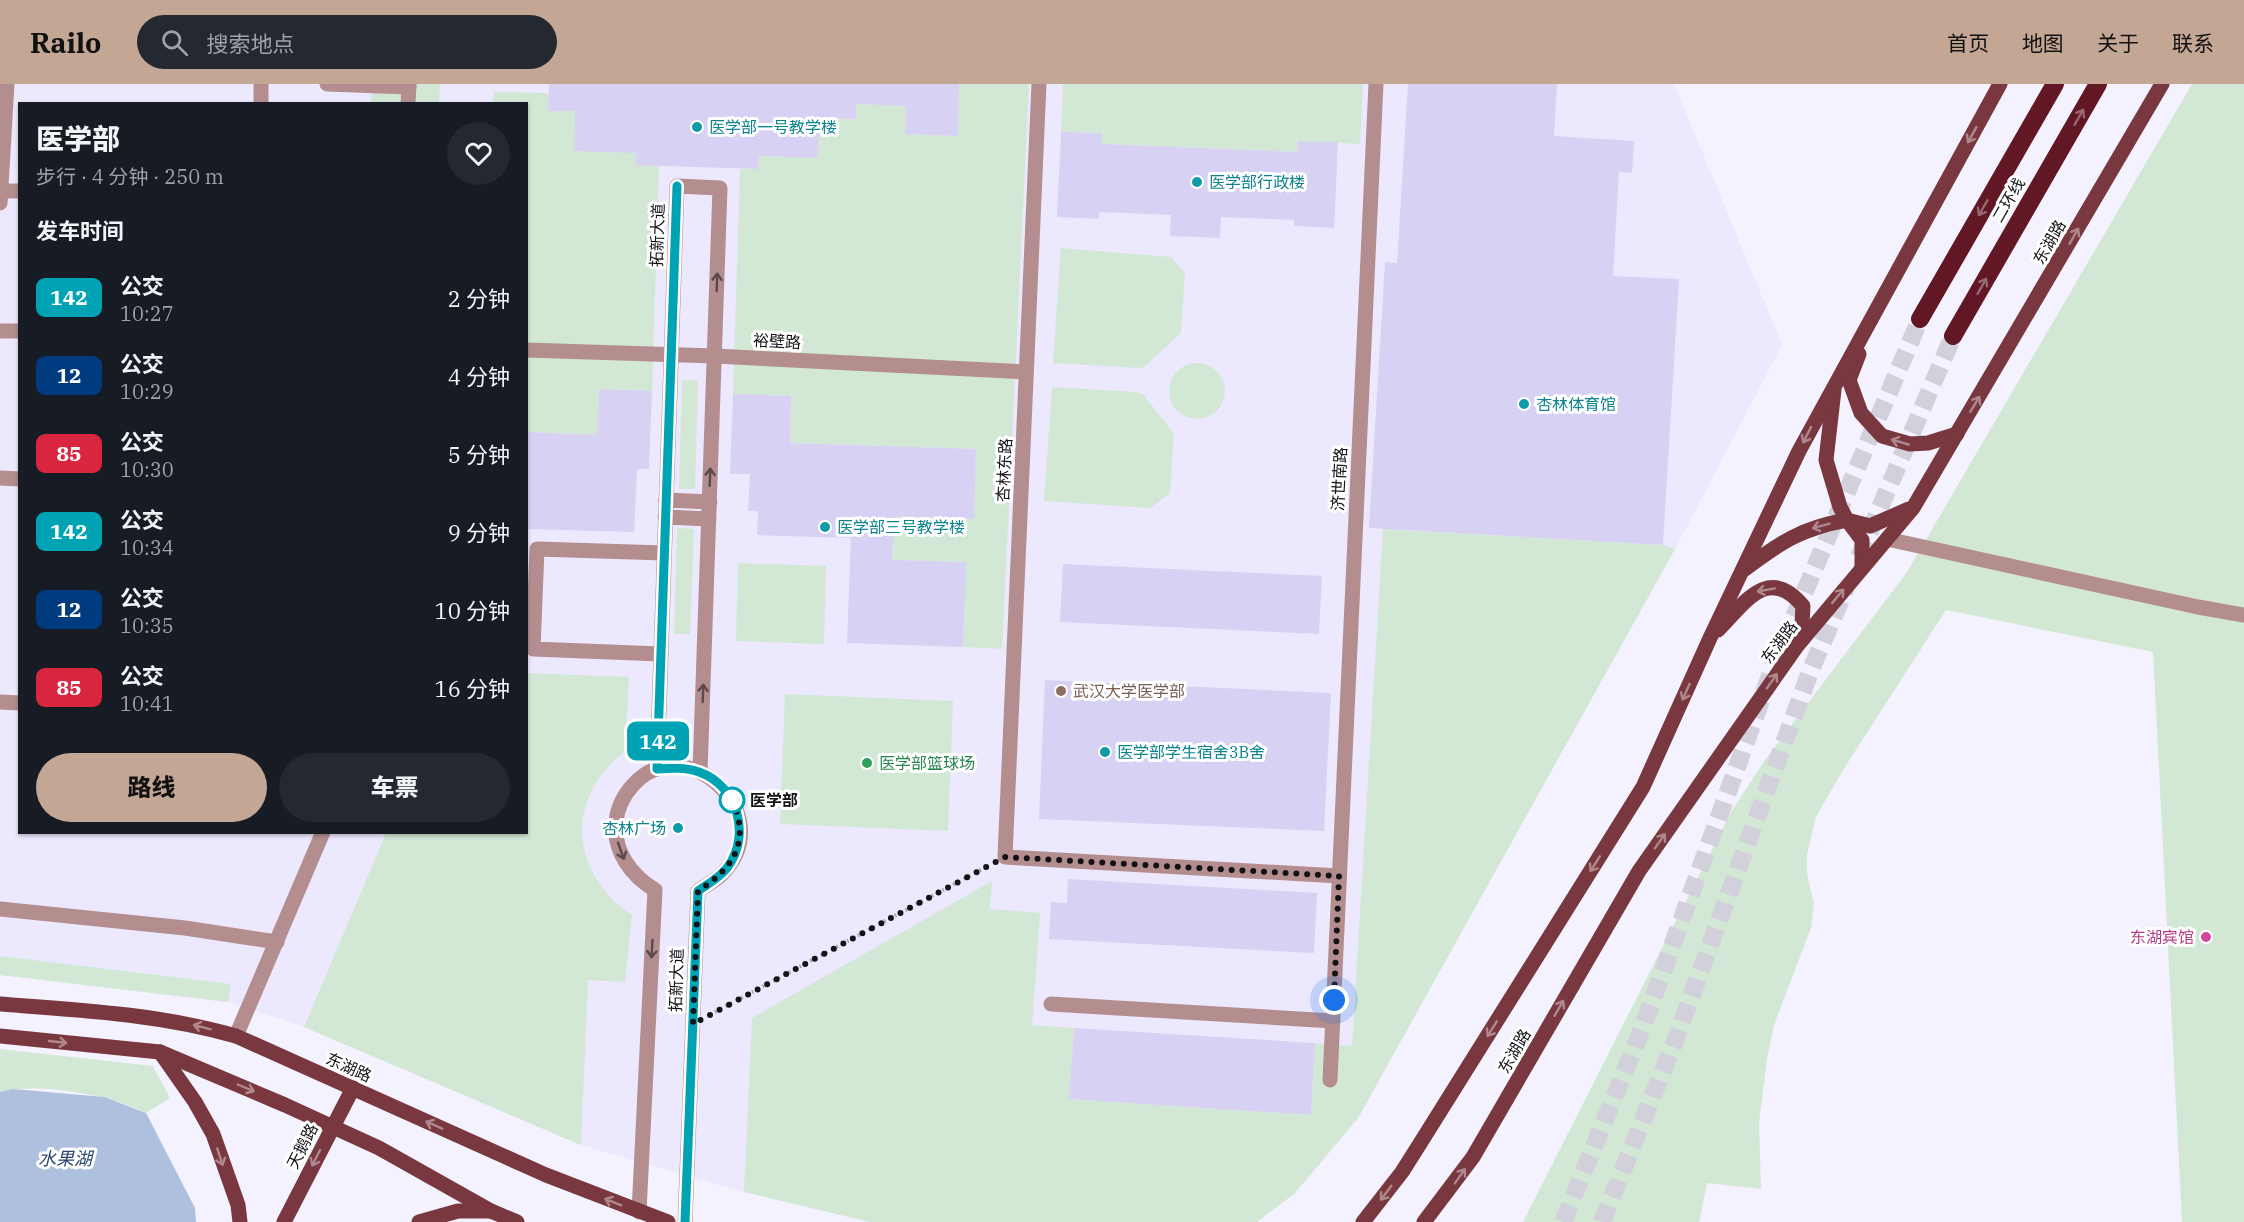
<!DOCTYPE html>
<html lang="zh">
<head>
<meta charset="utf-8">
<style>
  :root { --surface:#171b24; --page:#242831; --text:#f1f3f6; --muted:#9ea1a6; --accent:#c3a693 }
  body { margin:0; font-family:"IBM Plex Serif","Noto Sans SC",serif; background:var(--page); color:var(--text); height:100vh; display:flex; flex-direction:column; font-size:22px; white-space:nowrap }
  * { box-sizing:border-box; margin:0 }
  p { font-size:20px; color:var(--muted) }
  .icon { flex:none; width:33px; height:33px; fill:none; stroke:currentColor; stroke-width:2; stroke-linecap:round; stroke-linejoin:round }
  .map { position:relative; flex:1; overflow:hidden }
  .sheet { position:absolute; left:18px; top:18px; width:510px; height:732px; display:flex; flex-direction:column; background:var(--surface); border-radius:0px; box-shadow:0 2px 4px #0004 }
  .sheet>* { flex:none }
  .badge { padding:0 12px; border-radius:9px; font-size:21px; line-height:39px }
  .you { position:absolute; width:30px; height:30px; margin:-15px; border:4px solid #fff; border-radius:50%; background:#1a73e8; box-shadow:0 0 0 9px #1a73e833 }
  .map>.badge { position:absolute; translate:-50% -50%; box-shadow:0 0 0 3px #fff }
  h2 { padding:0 18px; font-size:22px; line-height:54px }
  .round { display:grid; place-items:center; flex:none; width:63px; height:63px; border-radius:32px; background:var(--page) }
  .overview { display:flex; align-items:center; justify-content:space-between; height:102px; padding:0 18px }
  h1 { font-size:28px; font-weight:800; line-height:45px }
  .action { display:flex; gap:12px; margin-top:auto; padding:12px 18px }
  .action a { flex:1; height:69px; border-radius:36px; background:var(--accent); color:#111; font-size:24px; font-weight:800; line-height:69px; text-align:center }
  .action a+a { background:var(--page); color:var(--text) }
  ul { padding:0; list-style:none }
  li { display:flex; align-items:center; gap:18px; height:78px; padding:0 18px }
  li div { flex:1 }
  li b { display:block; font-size:22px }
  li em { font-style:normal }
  li .badge { min-width:66px; font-weight:700; text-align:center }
  header { display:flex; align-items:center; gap:36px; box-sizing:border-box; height:84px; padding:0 30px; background:var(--accent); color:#111 }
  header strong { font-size:28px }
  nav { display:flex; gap:33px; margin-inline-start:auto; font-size:21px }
  .search { width:420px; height:54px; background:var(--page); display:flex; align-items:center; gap:15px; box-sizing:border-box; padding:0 21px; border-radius:33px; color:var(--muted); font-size:22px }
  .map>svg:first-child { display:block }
  .built { fill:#ece8fe; fill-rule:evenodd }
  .green { fill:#d2e8d5 }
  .water { fill:#adc0dd }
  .building { fill:#d7d1f3 }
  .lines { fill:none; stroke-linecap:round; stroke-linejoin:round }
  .highway-tunnel { stroke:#d2d0db; stroke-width:18; stroke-dasharray:18 9; stroke-linecap:butt }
  .path { stroke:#a2a0aa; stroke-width:4; stroke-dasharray:1.5 4.5; stroke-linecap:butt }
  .minor { stroke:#b48d8f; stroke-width:15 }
  .major { stroke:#79383f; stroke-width:15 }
  .highway { stroke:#611724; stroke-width:18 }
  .oneway { stroke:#986871 }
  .oneway2 { stroke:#af888c }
  .oneway3 { stroke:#5b494d }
  .line-casing { stroke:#fff; stroke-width:14 }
  .line { stroke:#00a3b4; stroke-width:9 }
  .walk { stroke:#131217; stroke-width:6; stroke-dasharray:0 10.8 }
  .culture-dot { fill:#0f9aa8; stroke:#fff; stroke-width:2 }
  .education-dot { fill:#8d6e63; stroke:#fff; stroke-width:2 }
  .leisure-dot { fill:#2e9e5b; stroke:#fff; stroke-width:2 }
  .stop-dot { fill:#fff; stroke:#00a3b4; stroke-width:3 }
  .hotel-dot { fill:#d1479c; stroke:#fff; stroke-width:2 }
  .labels { text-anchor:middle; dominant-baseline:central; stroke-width:6; stroke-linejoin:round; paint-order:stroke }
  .culture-label { font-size:16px; fill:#0d838f; stroke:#fff; text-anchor:start }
  .street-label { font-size:16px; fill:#131217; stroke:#fff }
  .education-label { font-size:16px; fill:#785e54; stroke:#fff; text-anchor:start }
  .leisure-label { font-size:16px; fill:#27864d; stroke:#fff; text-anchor:start }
  .stop-label { font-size:16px; font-weight:bold; fill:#131217; stroke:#fff; text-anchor:start }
  .hotel-label { font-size:16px; fill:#b23c85; stroke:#fff; text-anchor:end }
  .water-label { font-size:18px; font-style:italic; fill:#2d4770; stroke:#fff }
</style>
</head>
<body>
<header>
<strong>Railo</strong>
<div class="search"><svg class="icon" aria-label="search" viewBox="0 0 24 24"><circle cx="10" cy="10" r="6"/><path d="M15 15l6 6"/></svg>搜索地点</div>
<nav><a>首页</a><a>地图</a><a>关于</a><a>联系</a></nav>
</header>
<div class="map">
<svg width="2244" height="1138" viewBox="0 0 2244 1138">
  <rect width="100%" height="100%" fill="#f4f2fe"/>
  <path class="built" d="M0 0H1674L1782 261 1675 465 1358 1034 1295 1109 1257 1138H870L744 1108 581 1061 304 943 228 918 0 891ZM20 20H526V748H20Z"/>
  <g class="green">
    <polygon points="372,0 440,0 439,19 371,20"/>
    <polygon points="959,0 1029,0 1002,565 963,563 965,478 892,476 894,432 973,435 976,365 790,359 791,312 733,310 740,85 758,85 759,72 818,74 820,34 856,35 856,20 906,22 905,50 957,52"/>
    <polygon points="1063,0 1363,0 1360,60 1298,57 1297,68 1102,60 1102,49 1061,48"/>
    <polygon points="2192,0 2244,0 2244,1138 2182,1138 2153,568 1946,526 1843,686 1816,733 1807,770 1807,790 1814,820 1811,844 1774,941 1767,975 1759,1039 1761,1105 1707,1099 1699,1138 1523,1138 1731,728 1765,676 1907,488"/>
    <polygon points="494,8 548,9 548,26 575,27 636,69 635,81 659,82 652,307 599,305 597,351 527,348 526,20 493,20"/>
    <polygon points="1061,164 1171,173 1185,189 1181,248 1178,252 1144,283 1139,284 1053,279"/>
    <circle cx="1197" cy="307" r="28"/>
    <polygon points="682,296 698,296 695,405 679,405"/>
    <polygon points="1052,303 1137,308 1143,310 1174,350 1170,409 1150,424 1044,417"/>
    <polygon points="677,444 694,445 690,550 674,550"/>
    <polygon points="1383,445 1663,461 1675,465 1358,1034 1295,1109 1257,1138 870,1138 744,1108 752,934 992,797 990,825 1040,829 1032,941 1074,944 1069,1015 1311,1031 1315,959 1352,962"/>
    <polygon points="738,479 826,482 824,560 736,557"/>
    <path d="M527 589 629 593 625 667C565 714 569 789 632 831L625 898 588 896 581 1061 304 943 386 749 526 748Z"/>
    <polygon points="785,610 953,617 948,747 780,740"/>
    <polygon points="0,872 231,900 228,918 0,891"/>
    <path d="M0 965 153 982 170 1014 146 1029C110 1011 40 998 0 1008Z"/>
  </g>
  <polygon class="water" points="13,1005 104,1013 146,1029 195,1124 196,1138 0,1138 0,1008"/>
  <g class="building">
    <polygon points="549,0 959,0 958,52 905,50 906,22 856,20 856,35 820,34 818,74 759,72 758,85 635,81 636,69 574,67 575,27 548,27"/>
    <polygon points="1408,0 1557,0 1554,52 1634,57 1632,89 1619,88 1613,192 1679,195 1663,461 1369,444 1385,178 1397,179"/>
    <polygon points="1061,48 1102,49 1102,60 1297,68 1298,57 1338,58 1334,144 1294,142 1294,136 1221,133 1220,154 1170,152 1171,131 1099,128 1099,135 1057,133"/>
    <polygon points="599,305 652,307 649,385 637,385 634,448 526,445 526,348 597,351"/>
    <polygon points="733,310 791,312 790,359 976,365 974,435 894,432 892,476 966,478 963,563 847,559 851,454 757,451 758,427 748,427 750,390 730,390"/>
    <polygon points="1063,480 1322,492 1319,550 1060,538"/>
    <polygon points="1045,596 1331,609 1324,747 1039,735"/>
    <polygon points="1068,795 1317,809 1314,869 1049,855 1051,818 1067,819"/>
    <polygon points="1074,944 1315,959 1311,1031 1069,1015"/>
  </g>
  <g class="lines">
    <g class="highway-tunnel">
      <polyline points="1859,473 1953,252"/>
      <polyline points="1563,1138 1642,945 1775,578 1920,235"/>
      <polyline points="1602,1138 1676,954 1810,588 1846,504"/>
    </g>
    <polyline class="path" points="715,928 988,782"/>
    <g class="minor">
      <polyline points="327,0 409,3"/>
      <polyline points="1039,0 1005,773 1339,792"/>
      <polyline points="261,20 261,0"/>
      <polyline points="408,20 409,0"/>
      <polyline points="0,107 20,107"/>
      <polyline points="0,119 7,0"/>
      <polyline points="0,247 20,247"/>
      <polyline points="526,266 715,272 1026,288"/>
      <polyline points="0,394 20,395"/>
      <polyline points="666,416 710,418"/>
      <polyline points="665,433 709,435"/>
      <polyline points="1887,455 2198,523 2244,531"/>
      <polyline points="661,570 533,565 537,465 664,469"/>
      <polyline points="0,618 20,619"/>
      <polyline points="657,685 677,102 720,104 700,688"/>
      <polyline points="0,825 185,844 277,858"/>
      <polyline points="1051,920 1333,937"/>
      <polyline points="236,952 323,748"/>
      <polyline points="1330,996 1376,0"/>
      <path d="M639 1128 655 806C632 792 613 768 616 739 617 724 623 712 633 701 685 643 782 731 721 791 714 797 705 802 698 807L685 1138"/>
    </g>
    <g class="major">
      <polyline points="1859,270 1849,296 1861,329 1882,352 1910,360 1928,359 1957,350"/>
      <polyline points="1834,306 1826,376 1840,423 1847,436 1870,442 1909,425"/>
      <path d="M1745 485C1781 458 1802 444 1847 436L1862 456V484"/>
      <path d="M1718 546C1745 519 1768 480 1803 522L1801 557"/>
      <path d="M0 920C80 926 158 930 236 952L546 1091 668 1138"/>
      <polyline points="0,952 160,968 285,1021 379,1064 491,1127 517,1138"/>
      <polyline points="160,968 195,1018 213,1050 238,1121 240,1138"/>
      <polyline points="284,1138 353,1004"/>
      <polyline points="419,1138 458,1127 489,1127"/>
      <polyline points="1363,1138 1402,1088 1421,1058 1643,703 1710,554 1799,367 2000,0"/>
      <polyline points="1424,1138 1473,1073 1639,787 1797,562 1913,424 2162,0"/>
    </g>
    <g class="highway">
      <polyline points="1920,235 2055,0"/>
      <polyline points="1953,252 2098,0"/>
    </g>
  </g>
  <defs><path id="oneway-shaft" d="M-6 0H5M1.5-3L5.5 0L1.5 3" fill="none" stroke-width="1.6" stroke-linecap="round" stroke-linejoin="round" transform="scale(1.5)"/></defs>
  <g class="oneway">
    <use href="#oneway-shaft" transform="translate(2079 33) rotate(-60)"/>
    <use href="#oneway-shaft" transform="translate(1983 124) rotate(120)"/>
    <use href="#oneway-shaft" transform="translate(1982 202) rotate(-60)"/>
  </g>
  <g class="oneway2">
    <use href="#oneway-shaft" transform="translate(1972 51) rotate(119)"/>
    <use href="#oneway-shaft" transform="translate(2074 152) rotate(-60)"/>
    <use href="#oneway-shaft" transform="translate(1975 320) rotate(-59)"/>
    <use href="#oneway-shaft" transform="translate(1807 351) rotate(117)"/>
    <use href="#oneway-shaft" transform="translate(1900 358) rotate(-164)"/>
    <use href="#oneway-shaft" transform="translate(1821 442) rotate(165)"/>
    <use href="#oneway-shaft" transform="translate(1766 506) rotate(170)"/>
    <use href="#oneway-shaft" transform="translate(1838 512) rotate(-50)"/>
    <use href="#oneway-shaft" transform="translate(1772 597) rotate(-55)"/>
    <use href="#oneway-shaft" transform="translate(1686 608) rotate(114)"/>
    <use href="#oneway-shaft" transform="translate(1660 757) rotate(-55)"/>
    <use href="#oneway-shaft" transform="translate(1595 780) rotate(122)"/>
    <use href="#oneway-shaft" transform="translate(1559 924) rotate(-60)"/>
    <use href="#oneway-shaft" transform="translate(202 943) rotate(-165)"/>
    <use href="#oneway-shaft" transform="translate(1492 945) rotate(122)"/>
    <use href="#oneway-shaft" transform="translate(58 958) rotate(6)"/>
    <use href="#oneway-shaft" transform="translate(246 1004) rotate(23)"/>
    <use href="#oneway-shaft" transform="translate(434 1041) rotate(-156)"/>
    <use href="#oneway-shaft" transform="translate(220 1073) rotate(72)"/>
    <use href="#oneway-shaft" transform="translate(316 1074) rotate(117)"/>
    <use href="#oneway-shaft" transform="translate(1460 1092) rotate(-55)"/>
    <use href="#oneway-shaft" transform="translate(1386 1109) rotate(127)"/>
    <use href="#oneway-shaft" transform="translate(613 1118) rotate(-158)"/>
  </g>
  <g class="oneway3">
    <use href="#oneway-shaft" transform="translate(717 198) rotate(-88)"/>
    <use href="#oneway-shaft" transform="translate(710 393) rotate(-88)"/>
    <use href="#oneway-shaft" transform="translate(703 609) rotate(-88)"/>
    <use href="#oneway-shaft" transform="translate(621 767) rotate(70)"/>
    <use href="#oneway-shaft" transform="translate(652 865) rotate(93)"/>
  </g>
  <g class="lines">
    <defs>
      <path id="line" d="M677 102 657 685C671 684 685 683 699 688 737 701 752 751 727 784 719 794 708 800 698 807L685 1138"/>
    </defs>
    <use href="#line" class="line-casing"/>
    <use href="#line" class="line"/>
    <path class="walk" d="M732 716 730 712C752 756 735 783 698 807L693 940 1005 773 1339 792 1334 916"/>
  </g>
  <g class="culture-dot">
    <circle cx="697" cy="43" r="6"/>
    <circle cx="1197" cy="98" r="6"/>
    <circle cx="1524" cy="320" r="6"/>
    <circle cx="825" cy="443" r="6"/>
    <circle cx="1105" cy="668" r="6"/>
    <circle cx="678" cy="744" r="6"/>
  </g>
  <circle class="education-dot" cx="1061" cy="607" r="6"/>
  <circle class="leisure-dot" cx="867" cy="679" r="6"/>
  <circle class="stop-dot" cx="732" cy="716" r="12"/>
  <circle class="hotel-dot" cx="2206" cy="853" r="6"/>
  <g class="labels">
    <g class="culture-label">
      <text x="709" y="43">医学部一号教学楼</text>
      <text x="1209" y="98">医学部行政楼</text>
      <text x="1536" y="320">杏林体育馆</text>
      <text x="837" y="443">医学部三号教学楼</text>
      <text x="1117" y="668">医学部学生宿舍3B舍</text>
      <text x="666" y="744" text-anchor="end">杏林广场</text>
    </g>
    <g class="street-label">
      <text transform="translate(2008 116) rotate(-60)">二环线</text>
      <text transform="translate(657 151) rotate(-88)">拓新大道</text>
      <text transform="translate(2049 158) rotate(-60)">东湖路</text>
      <text transform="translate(777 257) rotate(3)">裕壁路</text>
      <text transform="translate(1004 386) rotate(-87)">杏林东路</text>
      <text transform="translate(1339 395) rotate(-87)">济世南路</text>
      <text transform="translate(1779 558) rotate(-53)">东湖路</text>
      <text transform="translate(676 896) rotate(-88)">拓新大道</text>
      <text transform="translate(1514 967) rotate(-60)">东湖路</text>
      <text transform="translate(349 983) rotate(24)">东湖路</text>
      <text transform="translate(302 1062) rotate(-63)">天鹅路</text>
    </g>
    <g class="education-label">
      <text x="1073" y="607">武汉大学医学部</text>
    </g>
    <g class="leisure-label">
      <text x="879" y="679">医学部篮球场</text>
    </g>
    <g class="stop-label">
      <text x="750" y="716">医学部</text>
    </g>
    <g class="hotel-label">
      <text x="2194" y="853">东湖宾馆</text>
    </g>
    <g class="water-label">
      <text x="65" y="1074">水果湖</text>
    </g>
  </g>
</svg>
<div class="you" style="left:1334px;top:916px"></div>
<b class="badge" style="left:658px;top:657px;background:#00a3b4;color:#fff">142</b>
<section class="sheet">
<div class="overview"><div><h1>医学部</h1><p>步行 · 4 分钟 · 250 m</p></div><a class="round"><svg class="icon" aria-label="heart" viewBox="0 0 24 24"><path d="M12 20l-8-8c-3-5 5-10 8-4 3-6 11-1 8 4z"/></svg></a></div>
<h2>发车时间</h2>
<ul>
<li><span class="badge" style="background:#00a3b4;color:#fff">142</span><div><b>公交</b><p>10:27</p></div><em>2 分钟</em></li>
<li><span class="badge" style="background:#003b80;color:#fff">12</span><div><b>公交</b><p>10:29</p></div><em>4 分钟</em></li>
<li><span class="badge" style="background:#d7263d;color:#fff">85</span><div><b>公交</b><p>10:30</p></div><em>5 分钟</em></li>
<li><span class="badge" style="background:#00a3b4;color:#fff">142</span><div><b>公交</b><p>10:34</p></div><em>9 分钟</em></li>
<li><span class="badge" style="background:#003b80;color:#fff">12</span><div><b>公交</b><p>10:35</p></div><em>10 分钟</em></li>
<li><span class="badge" style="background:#d7263d;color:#fff">85</span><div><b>公交</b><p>10:41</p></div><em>16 分钟</em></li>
</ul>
<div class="action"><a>路线</a><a>车票</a></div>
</section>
</div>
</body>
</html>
